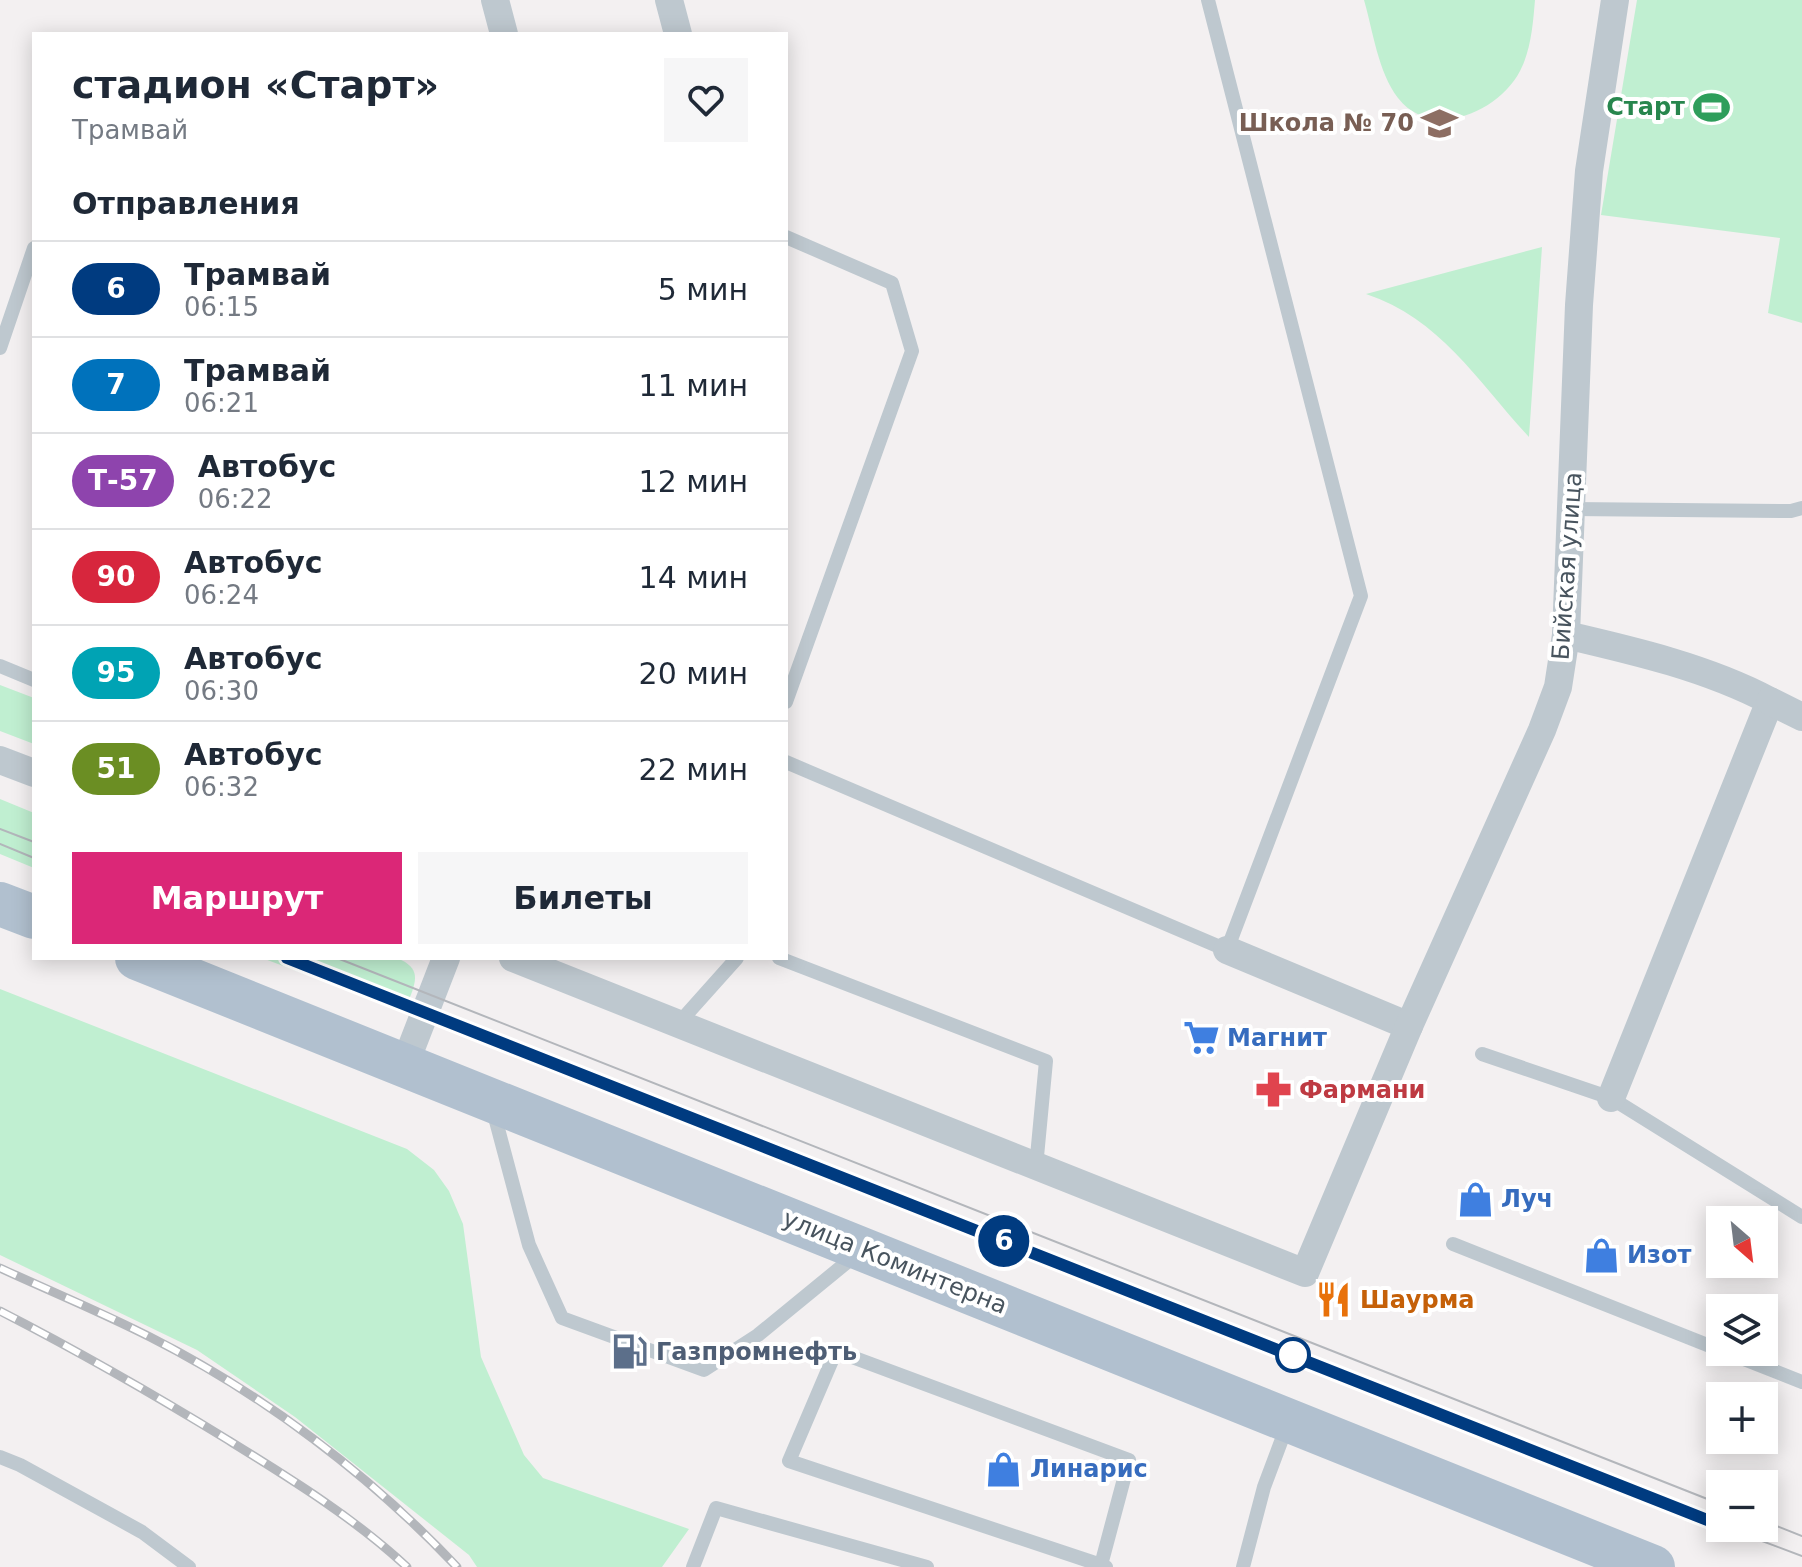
<!DOCTYPE html>
<html lang="ru">
<head>
<meta charset="utf-8">
<style>
  :root { --surface:#fff; --page:#f6f6f7; --text:#1f2937; --muted:#747a83; --line:#e0e1e3; --accent:#db2777 }
  body { margin:0; font-family:"DejaVu Sans",sans-serif; background:var(--page); color:var(--text); height:100vh; display:flex; flex-direction:column; font-size:30px; white-space:nowrap }
  * { box-sizing:border-box; margin:0 }
  p { font-size:26px; color:var(--muted) }
  .icon { flex:none; width:44px; height:44px; fill:none; stroke:currentColor; stroke-width:2; stroke-linecap:round; stroke-linejoin:round }
  .map { position:relative; flex:1; overflow:hidden }
  .sheet { position:absolute; left:32px; top:32px; width:756px; height:928px; display:flex; flex-direction:column; background:var(--surface); border-radius:0px; box-shadow:0 4px 20px #0003 }
  .sheet>* { flex:none }
  .badge { padding:0 16px; border-radius:26px; font-size:28px; line-height:52px }
  .needle { width:52px; rotate:152deg }
  .controls { position:absolute; left:1706px; top:1206px; display:grid; gap:16px }
  .controls a { display:grid; place-items:center; width:72px; height:72px; border-radius:0px; background:var(--surface); box-shadow:0 4px 20px #0003; font-size:40px }
  .map>.badge { position:absolute; translate:-50% -50%; box-shadow:0 0 0 4px #fff }
  h2 { padding:0 40px; font-size:30px; line-height:72px }
  .round { display:grid; place-items:center; flex:none; width:84px; height:84px; border-radius:0px; background:var(--page) }
  .summary { display:flex; align-items:center; justify-content:space-between; height:136px; padding:0 40px }
  h1 { font-size:38px; font-weight:700; line-height:60px }
  .action { display:flex; gap:16px; margin-top:auto; padding:16px 40px }
  .action a { flex:1; height:92px; border-radius:0px; background:var(--accent); color:#fff; font-size:32px; font-weight:700; line-height:92px; text-align:center }
  .action a+a { background:var(--page); color:var(--text) }
  ul { padding:0; list-style:none }
  li { display:flex; align-items:center; gap:24px; height:96px; padding:0 40px; border-top:2px solid var(--line) }
  li div { flex:1 }
  li b { display:block; font-size:30px }
  li em { font-style:normal }
  li .badge { min-width:88px; font-weight:700; text-align:center }
  .map>svg:first-child { display:block }
  .green { fill:#c0efd1 }
  .lines { fill:none; stroke-linecap:round; stroke-linejoin:round }
  .lane { stroke:#bec8cf; stroke-width:14 }
  .street { stroke:#bec8cf; stroke-width:28 }
  .primary { stroke:#b1c0cf; stroke-width:44 }
  .tram { stroke:#b3b6bb; stroke-width:2 }
  .rail-casing { stroke:#b3b6bb; stroke-width:9 }
  .rail { stroke:#fff; stroke-width:6; stroke-dasharray:18; stroke-linecap:butt }
  .line-casing { stroke:#fff; stroke-width:18 }
  .line { stroke:#003b80; stroke-width:12 }
  .stop-dot { fill:#fff; stroke:#003b80; stroke-width:4 }
  .labels { text-anchor:middle; dominant-baseline:central; stroke-width:8; stroke-linejoin:round; paint-order:stroke }
  .leisure-label { font-size:24px; font-weight:bold; fill:#27864d; stroke:#fff; text-anchor:end }
  .education-label { font-size:24px; font-weight:bold; fill:#785e54; stroke:#fff; text-anchor:end }
  .street-label { font-size:24px; fill:#48545e; stroke:#fff }
  .shop-label { font-size:24px; font-weight:bold; fill:#366cbe; stroke:#fff; text-anchor:start }
  .health-label { font-size:24px; font-weight:bold; fill:#be3a42; stroke:#fff; text-anchor:start }
  .food-label { font-size:24px; font-weight:bold; fill:#c56008; stroke:#fff; text-anchor:start }
  .service-label { font-size:24px; font-weight:bold; fill:#4e5e75; stroke:#fff; text-anchor:start }
</style>
</head>
<body>
<div class="map">
<svg width="1802" height="1567" viewBox="0 0 1802 1567">
  <rect width="100%" height="100%" fill="#f3f0f1"/>
  <g class="green">
    <path d="M1364 0H1535C1533 24 1531 50 1520 71 1499 112 1431 141 1398 98 1378 72 1373 31 1364 0Z"/>
    <polygon points="1637,0 1802,0 1802,323 1768,313 1780,238 1601,215"/>
    <path d="M1542 247 1529 437C1478 382 1441 319 1366 294Z"/>
    <polygon points="0,685 34,698 34,744 0,731"/>
    <polygon points="0,799 34,813 34,868 0,854"/>
    <path d="M262 958H397C421 968 417 980 408 1002L395 1008Z"/>
    <polygon points="0,989 407,1149 434,1170 449,1191 463,1224 481,1357 524,1455 543,1478 689,1529 662,1567 477,1567 469,1555 295,1417 197,1350 0,1255"/>
  </g>
  <g class="lines">
    <g class="lane">
      <polyline points="786,237 892,283 912,351 786,702"/>
      <polyline points="0,348 34,248"/>
      <polyline points="1572,509 1791,511 1802,508"/>
      <polyline points="0,666 34,680"/>
      <polyline points="786,762 1227,950 1361,596 1208,0"/>
      <polyline points="779,958 1046,1061 1036,1167"/>
      <polyline points="678,1024 737,958"/>
      <polyline points="1482,1054 1611,1098 1802,1217"/>
      <polyline points="493,1110 529,1245 562,1318 704,1370 758,1335 857,1254"/>
      <polyline points="1453,1244 1720,1350"/>
      <polyline points="1726,1352 1802,1382"/>
      <polyline points="0,1457 20,1465 142,1532 189,1567"/>
      <polyline points="1101,1565 1129,1460 836,1351 789,1461 1101,1565 1106,1567"/>
      <polyline points="693,1567 716,1508 927,1567"/>
      <polyline points="1243,1567 1264,1487 1288,1423"/>
    </g>
    <g class="street">
      <polyline points="495,0 504,34"/>
      <polyline points="669,0 678,34"/>
      <path d="M1566 635C1635 651 1708 668 1770 701L1611 1098"/>
      <polyline points="1770,701 1802,717"/>
      <polyline points="0,760 34,773"/>
      <polyline points="1227,950 1409,1026"/>
      <polyline points="513,958 1305,1273 1409,1026 1542,730 1558,687 1566,635 1579,305 1589,171 1615,0"/>
      <polyline points="405,1064 446,958"/>
    </g>
    <g class="primary">
      <polyline points="0,904 34,917"/>
      <polyline points="137,958 1653,1567"/>
    </g>
    <g class="tram">
      <polyline points="0,829 34,842"/>
      <polyline points="0,844 34,858"/>
      <polyline points="287,958 1720,1525"/>
      <polyline points="337,958 1720,1504"/>
      <polyline points="1764,1521 1802,1536"/>
      <polyline points="1727,1528 1802,1556"/>
    </g>
    <defs>
      <g id="rail">
        <path d="M0 1268C50 1291 101 1312 150 1337 263 1394 370 1475 457 1567"/>
        <path d="M0 1311C78 1351 153 1394 228 1440 291 1479 353 1517 407 1567"/>
      </g>
    </defs>
    <use href="#rail" class="rail-casing"/>
    <use href="#rail" class="rail"/>
  </g>
  <g class="lines">
    <defs>
      <polyline id="line" points="287,958 1720,1525"/>
    </defs>
    <use href="#line" class="line-casing"/>
    <use href="#line" class="line"/>
  </g>
  <defs>
    <symbol id="stadium-bare" viewBox="-9 -9 18 18"><path d="M0-5a6.5 5 0 1 0 0 10a6.5 5 0 1 0 0-10ZM-3.5-1.8h7v3.6h-7Z" fill="#2e9e5b" stroke="#fff" stroke-width="2.5" paint-order="stroke"/></symbol>
    <symbol id="school-bare" viewBox="-9 -9 18 18"><path d="M0-5L7-2L0 1L-7-2ZM-4 1L0 2.5L4 1V4Q0 6-4 4Z" fill="#8d6e63" stroke="#fff" stroke-width="2.5" paint-order="stroke"/></symbol>
    <symbol id="supermarket-bare" viewBox="-9 -9 18 18"><path d="M-6-5.5h2.5l.6 2H6L4.5 2H-2.5L-4.4-4H-6ZM-1.5 3.2a1.3 1.3 0 1 0 .1 0ZM3 3.2a1.3 1.3 0 1 0 .1 0Z" fill="#3f7fe0" stroke="#fff" stroke-width="2.5" paint-order="stroke"/></symbol>
    <symbol id="pharmacy-bare" viewBox="-9 -9 18 18"><path d="M-2-6h4v4h4v4h-4v4h-4v-4h-4v-4h4Z" fill="#e0444e" stroke="#fff" stroke-width="2.5" paint-order="stroke"/></symbol>
    <symbol id="shop-bare" viewBox="-9 -9 18 18"><path d="M-5-2.5h2.3a2.7 3.5 0 0 1 5.4 0H5L5.5 6h-11ZM-1.5-2.5h3a1.5 2.3 0 0 0-3 0Z" fill="#3f7fe0" stroke="#fff" stroke-width="2.5" paint-order="stroke"/></symbol>
    <symbol id="restaurant-bare" viewBox="-9 -9 18 18"><path d="M-5-6h1v4h1v-4h1v4h1v-4h1v5L-1.5 .5V6h-2V.5L-5-1ZM5-6V6H3V1.5H1.5Q1.5-4 5-6Z" fill="#e8710a" stroke="#fff" stroke-width="2.5" paint-order="stroke"/></symbol>
    <symbol id="fuel-bare" viewBox="-9 -9 18 18"><path d="M-5.5-6h7V0h2V4h1.3V-2.5L3-4.5l.8-.8L6-3V5H2.5V1h-1V6h-7ZM-4.2-4.7v3.2H.2V-4.7Z" fill="#5c6f8a" stroke="#fff" stroke-width="2.5" paint-order="stroke"/></symbol>
  </defs>
  <g fill-rule="evenodd">
    <use href="#stadium-bare" x="1686" y="82" width="51" height="51"/>
    <use href="#school-bare" x="1414" y="98" width="51" height="51"/>
    <use href="#supermarket-bare" x="1176" y="1012" width="51" height="51"/>
    <use href="#pharmacy-bare" x="1248" y="1064" width="51" height="51"/>
    <use href="#shop-bare" x="1450" y="1174" width="51" height="51"/>
    <use href="#shop-bare" x="1576" y="1230" width="51" height="51"/>
    <use href="#restaurant-bare" x="1308" y="1274" width="51" height="51"/>
    <use href="#fuel-bare" x="604" y="1326" width="51" height="51"/>
    <use href="#shop-bare" x="978" y="1444" width="51" height="51"/>
  </g>
  <circle class="stop-dot" cx="1293" cy="1355" r="16"/>
  <g class="labels">
    <g class="leisure-label">
      <text x="1685" y="107">Старт</text>
    </g>
    <g class="education-label">
      <text x="1414" y="123">Школа № 70</text>
    </g>
    <g class="street-label">
      <text transform="translate(1567 566) rotate(-86)">Бийская улица</text>
      <text transform="translate(895 1262) rotate(22)">улица Коминтерна</text>
    </g>
    <g class="shop-label">
      <text x="1227" y="1038">Магнит</text>
      <text x="1501" y="1199">Луч</text>
      <text x="1627" y="1255">Изот</text>
      <text x="1030" y="1469">Линарис</text>
    </g>
    <g class="health-label">
      <text x="1299" y="1090">Фармани</text>
    </g>
    <g class="food-label">
      <text x="1360" y="1300">Шаурма</text>
    </g>
    <g class="service-label">
      <text x="656" y="1352">Газпромнефть</text>
    </g>
  </g>
</svg>
<div class="controls">
<a><svg class="needle" viewBox="-14 -14 28 28"><path d="M0-13l5 13h-10z" fill="#e53935"/><path d="M0 13l5-13h-10z" fill="#747a83"/></svg></a>
<a><svg class="icon" aria-label="layers" viewBox="0 0 24 24"><path d="M12 4l9 5-9 5-9-5zM3 14l9 5 9-5"/></svg></a>
<a>+</a>
<a>−</a>
</div>
<b class="badge" style="left:1004px;top:1241px;background:#003b80;color:#fff">6</b>
<section class="sheet">
<div class="summary"><div><h1>стадион «Старт»</h1><p>Трамвай</p></div><a class="round"><svg class="icon" aria-label="heart" viewBox="0 0 24 24"><path d="M12 20l-8-8c-3-5 5-10 8-4 3-6 11-1 8 4z"/></svg></a></div>
<h2>Отправления</h2>
<ul>
<li><span class="badge" style="background:#003b80;color:#fff">6</span><div><b>Трамвай</b><p>06:15</p></div><em>5 мин</em></li>
<li><span class="badge" style="background:#0072bc;color:#fff">7</span><div><b>Трамвай</b><p>06:21</p></div><em>11 мин</em></li>
<li><span class="badge" style="background:#8e44ad;color:#fff">Т-57</span><div><b>Автобус</b><p>06:22</p></div><em>12 мин</em></li>
<li><span class="badge" style="background:#d7263d;color:#fff">90</span><div><b>Автобус</b><p>06:24</p></div><em>14 мин</em></li>
<li><span class="badge" style="background:#00a3b4;color:#fff">95</span><div><b>Автобус</b><p>06:30</p></div><em>20 мин</em></li>
<li><span class="badge" style="background:#6b8e23;color:#fff">51</span><div><b>Автобус</b><p>06:32</p></div><em>22 мин</em></li>
</ul>
<div class="action"><a>Маршрут</a><a>Билеты</a></div>
</section>
</div>
</body>
</html>
